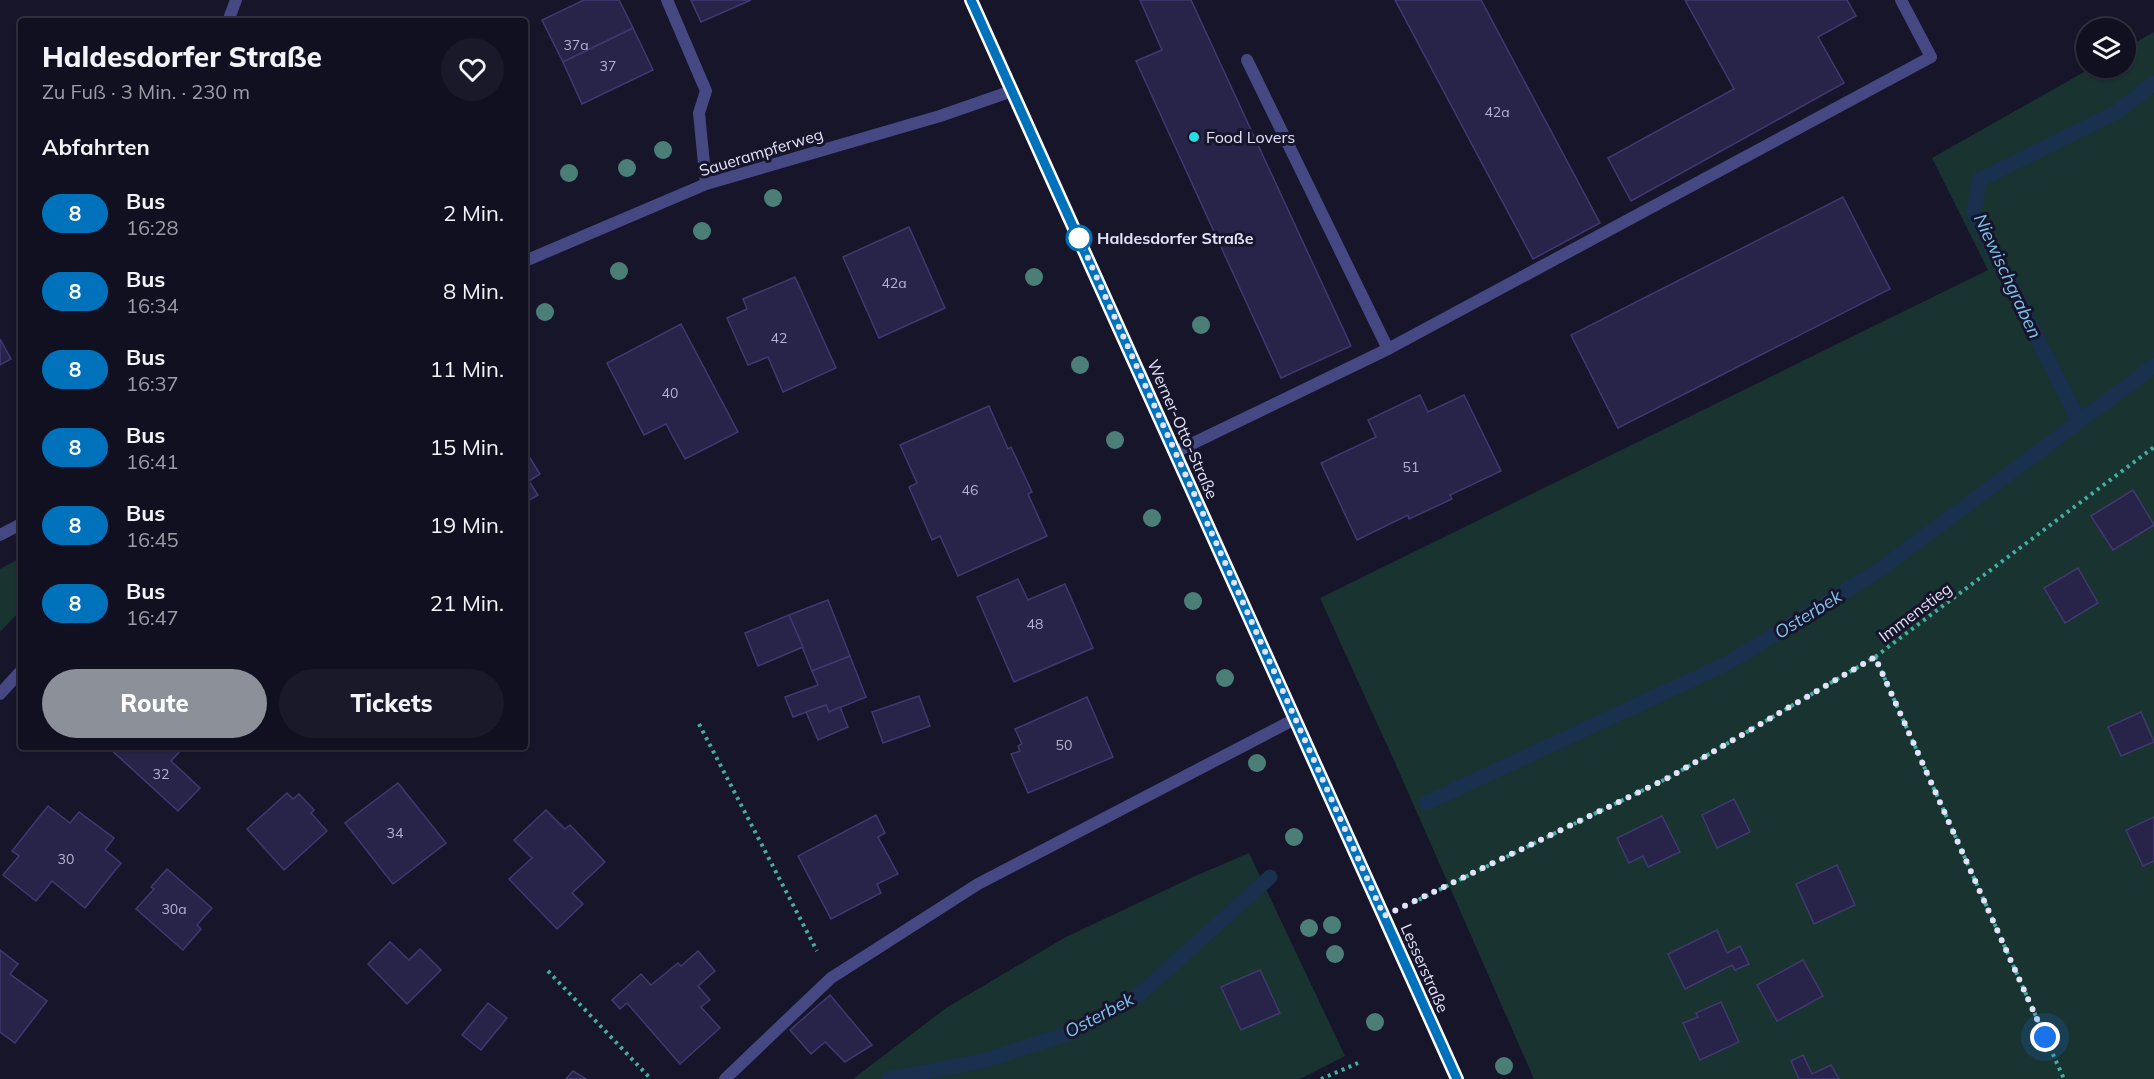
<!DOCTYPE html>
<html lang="de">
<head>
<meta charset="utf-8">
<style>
  :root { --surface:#111020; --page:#1a1929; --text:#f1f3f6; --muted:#9c9da5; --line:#30303e; --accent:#8c9099 }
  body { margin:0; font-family:Mulish,sans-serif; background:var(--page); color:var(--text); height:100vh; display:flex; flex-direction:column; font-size:22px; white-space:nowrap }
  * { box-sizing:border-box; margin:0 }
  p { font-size:20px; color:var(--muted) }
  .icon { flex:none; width:33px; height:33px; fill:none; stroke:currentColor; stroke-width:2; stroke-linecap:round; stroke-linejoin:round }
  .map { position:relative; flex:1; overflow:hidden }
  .sheet { position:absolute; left:18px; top:18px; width:510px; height:732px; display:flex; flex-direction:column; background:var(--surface); border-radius:6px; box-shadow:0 2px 4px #0004,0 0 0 2px var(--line) }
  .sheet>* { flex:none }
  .badge { padding:0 12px; border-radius:20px; font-size:21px; line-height:39px }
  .controls { position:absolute; left:2076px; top:18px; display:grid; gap:12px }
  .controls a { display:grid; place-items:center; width:60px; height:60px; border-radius:50%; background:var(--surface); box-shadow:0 2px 4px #0004,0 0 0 2px var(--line); font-size:30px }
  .you { position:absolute; width:30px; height:30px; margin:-15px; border:4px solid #fff; border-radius:50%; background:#1a73e8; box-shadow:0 0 0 9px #1a73e833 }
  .map>.badge { position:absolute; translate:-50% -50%; box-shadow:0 0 0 3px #fff }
  h2 { padding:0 24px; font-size:22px; line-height:54px }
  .round { display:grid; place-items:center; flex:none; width:63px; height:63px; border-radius:32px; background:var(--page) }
  .head { display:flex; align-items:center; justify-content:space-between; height:102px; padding:0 24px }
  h1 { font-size:28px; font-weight:800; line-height:45px }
  .action { display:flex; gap:12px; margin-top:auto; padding:12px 24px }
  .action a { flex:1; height:69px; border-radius:36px; background:var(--accent); color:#fff; font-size:24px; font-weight:800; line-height:69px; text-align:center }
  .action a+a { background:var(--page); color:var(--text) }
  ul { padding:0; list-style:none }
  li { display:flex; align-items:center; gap:18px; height:78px; padding:0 24px }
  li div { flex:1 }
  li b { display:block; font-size:22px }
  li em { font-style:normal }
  li .badge { min-width:66px; font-weight:700; text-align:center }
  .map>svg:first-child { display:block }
  .green { fill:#193330 }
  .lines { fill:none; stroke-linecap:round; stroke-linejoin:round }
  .stream { stroke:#19314f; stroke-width:15 }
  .building { fill:#282348; stroke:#403971; stroke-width:1.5 }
  .path { stroke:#42afa1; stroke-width:4; stroke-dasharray:3 4.5; stroke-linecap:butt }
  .service { stroke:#464883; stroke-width:12 }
  .minor { stroke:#464883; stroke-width:12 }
  .secondary { stroke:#858aef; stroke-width:12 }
  .tree { fill:#4b7e77 }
  .line-casing { stroke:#fff; stroke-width:14 }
  .line { stroke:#0072bc; stroke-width:9 }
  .walk { stroke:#e3e2fb; stroke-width:6; stroke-dasharray:0 10.8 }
  .poi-dot { fill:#27dce2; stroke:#17152a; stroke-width:2 }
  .stop-dot { fill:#fff; stroke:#0072bc; stroke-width:3 }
  .labels { text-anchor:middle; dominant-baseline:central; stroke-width:6; stroke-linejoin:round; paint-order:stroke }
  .number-label { font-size:14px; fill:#b4b2ce }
  .poi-label { font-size:16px; fill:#e3e2fb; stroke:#17152a; text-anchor:start }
  .street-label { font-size:16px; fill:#e3e2fb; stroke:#17152a }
  .stop-label { font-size:16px; font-weight:bold; fill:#e3e2fb; stroke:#17152a; text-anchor:start }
  .water-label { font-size:18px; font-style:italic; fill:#7dc1ee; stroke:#17152a }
</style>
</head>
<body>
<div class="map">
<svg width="2154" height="1079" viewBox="0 0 2154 1079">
  <rect width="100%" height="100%" fill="#17152a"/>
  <g class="green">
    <polygon points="2154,32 2154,1079 1534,1079 1397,767 1320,598 1988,270 1932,158 2091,68 2126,68 2126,48"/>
    <polygon points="21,558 21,610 0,632 0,569"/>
    <polygon points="1249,853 1345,1056 1300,1079 853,1079 946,1008 1064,938 1193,877"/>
  </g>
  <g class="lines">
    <g class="stream">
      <polyline points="2079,421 1974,213 1979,180 2117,112 2154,83"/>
      <polyline points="1426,803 1728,663 1878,571 2154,366"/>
      <polyline points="888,1079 983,1061 1073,1032 1139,995 1270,877"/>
    </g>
  </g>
  <g class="building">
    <polygon points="584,0 619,0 633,28 563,62 542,20"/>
    <polygon points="691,0 751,0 701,22"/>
    <polygon points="1140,0 1191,0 1351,346 1281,378 1136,61 1162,50"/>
    <polygon points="1395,0 1481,0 1600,223 1533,259"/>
    <polygon points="1685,0 1847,0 1856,16 1818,37 1844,83 1631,201 1608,158 1734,89"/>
    <polygon points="633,28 653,70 582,104 563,62"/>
    <polygon points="1843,197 1890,289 1618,428 1571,335"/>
    <polygon points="909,227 945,308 879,338 843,257"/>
    <polygon points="795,277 836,368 783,392 768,357 748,365 727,318 747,309 743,299"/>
    <polygon points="681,324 738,432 685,459 666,424 644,435 607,363"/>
    <polygon points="0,339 11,359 0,365"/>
    <polygon points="1420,395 1428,412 1464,395 1501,471 1450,495 1452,499 1409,519 1408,515 1357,540 1321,463 1376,437 1368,420"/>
    <polygon points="989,406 1008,449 1011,447 1032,492 1028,494 1047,536 958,576 940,536 932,540 909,487 917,483 900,445"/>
    <polygon points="525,450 540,474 529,481 538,495 525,503"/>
    <polygon points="2133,490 2154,525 2113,550 2091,516"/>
    <polygon points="2078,568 2098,603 2065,623 2044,588"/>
    <polygon points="1018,579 1028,600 1065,584 1093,648 1014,682 977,597"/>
    <polygon points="828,600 850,656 812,671 789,615"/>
    <polygon points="789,615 803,647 758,666 745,633"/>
    <polygon points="850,656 866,697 829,712 826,705 793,717 785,697 818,685 812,671"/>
    <polygon points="919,696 930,726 883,743 872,712"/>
    <polygon points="1087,697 1113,757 1028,793 1011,754 1020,751 1018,746 1022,744 1015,729"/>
    <polygon points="826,705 829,712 840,707 848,727 818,740 806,712"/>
    <polygon points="2141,712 2154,742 2121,756 2108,727"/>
    <polygon points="108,747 184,747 171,761 200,788 178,811"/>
    <polygon points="398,783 446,843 393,884 345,823"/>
    <polygon points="287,793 293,799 299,794 314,810 311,813 327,831 284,870 247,829"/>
    <polygon points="1734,799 1750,832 1717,848 1702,815"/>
    <polygon points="48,806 70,823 79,812 114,838 105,850 121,863 85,908 52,881 36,901 3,875 19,856 12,851"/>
    <polygon points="546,810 565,829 570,825 605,862 572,893 583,904 557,929 509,879 532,858 514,840"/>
    <polygon points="876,815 885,833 878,837 898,874 877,884 881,893 831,919 798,856"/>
    <polygon points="1662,816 1680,852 1648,867 1643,856 1629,863 1617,838"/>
    <polygon points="2154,817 2154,861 2143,866 2126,830"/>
    <polygon points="1837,865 1855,905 1814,924 1796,884"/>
    <polygon points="167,869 212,908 197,925 201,929 183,950 136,909 154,889 151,887"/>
    <polygon points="1717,930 1727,953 1740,946 1749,964 1735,970 1732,965 1685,989 1668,954"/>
    <polygon points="390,942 409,960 420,949 441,970 407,1004 368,964"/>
    <polygon points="0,950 18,964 10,974 47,1001 15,1043 0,1032"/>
    <polygon points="698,951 715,971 698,986 710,1000 701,1007 720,1028 680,1064 627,1003 620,1009 612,1000 641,974 651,985 678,963 681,966"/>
    <polygon points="1803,960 1823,996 1777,1021 1757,985"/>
    <polygon points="1260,970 1280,1013 1241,1030 1221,987"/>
    <polygon points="830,995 872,1045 845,1062 825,1042 811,1054 790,1030"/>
    <polygon points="1721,1002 1739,1042 1700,1060 1683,1023 1698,1017 1696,1013"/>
    <polygon points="488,1003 507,1018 481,1050 462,1035"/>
    <polygon points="1803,1055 1812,1074 1831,1065 1839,1079 1799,1079 1791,1061"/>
    <polygon points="573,1071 586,1079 566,1079"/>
  </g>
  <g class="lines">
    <g class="path">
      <polyline points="1875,657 2064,1079"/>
      <polyline points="699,724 817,951"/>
      <polyline points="1412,903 1670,777 1875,657 2154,447"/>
      <polyline points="548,971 651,1079"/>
      <polyline points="1321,1079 1358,1063"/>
    </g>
    <g class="service">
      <polyline points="667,0 706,91 699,113 706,184"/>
      <polyline points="230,21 230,16 236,0"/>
      <polyline points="1247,60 1388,349"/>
      <polyline points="1175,452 1388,349 1931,57 1901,0"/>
      <polyline points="725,1079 831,978 978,884 1295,719"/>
    </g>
    <g class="minor">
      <polyline points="525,261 706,184 940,116 1012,91"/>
      <polyline points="0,535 21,524"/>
      <polyline points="0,694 21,671"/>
    </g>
    <polyline class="secondary" points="971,0 1457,1079"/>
  </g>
  <g class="tree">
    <circle cx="663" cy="150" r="9"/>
    <circle cx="627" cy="168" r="9"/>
    <circle cx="569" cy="173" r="9"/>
    <circle cx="773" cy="198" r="9"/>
    <circle cx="702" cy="231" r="9"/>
    <circle cx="619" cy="271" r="9"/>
    <circle cx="1034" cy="277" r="9"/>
    <circle cx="545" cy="312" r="9"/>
    <circle cx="1201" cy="325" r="9"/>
    <circle cx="1080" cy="365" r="9"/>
    <circle cx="1115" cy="440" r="9"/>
    <circle cx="1152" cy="518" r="9"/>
    <circle cx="1193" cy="601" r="9"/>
    <circle cx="1225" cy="678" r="9"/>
    <circle cx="1257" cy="763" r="9"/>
    <circle cx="1294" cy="837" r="9"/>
    <circle cx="1332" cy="925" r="9"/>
    <circle cx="1309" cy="928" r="9"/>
    <circle cx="1335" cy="954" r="9"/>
    <circle cx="1375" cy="1022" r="9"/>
    <circle cx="1504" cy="1066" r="9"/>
  </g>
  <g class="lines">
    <defs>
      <polyline id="line" points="971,0 1457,1079"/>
    </defs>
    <use href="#line" class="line-casing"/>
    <use href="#line" class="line"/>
    <polyline class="walk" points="1079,238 1384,916 1670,777 1875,657 2045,1037"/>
  </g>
  <circle class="poi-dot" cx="1194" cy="137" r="6"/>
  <circle class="stop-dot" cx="1079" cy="238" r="12"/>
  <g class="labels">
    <g class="number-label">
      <text x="576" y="45">37a</text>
      <text x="608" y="66">37</text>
      <text x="1497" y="112">42a</text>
      <text x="894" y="283">42a</text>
      <text x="779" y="338">42</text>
      <text x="670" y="393">40</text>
      <text x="1411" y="467">51</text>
      <text x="970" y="490">46</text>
      <text x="1035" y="624">48</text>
      <text x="1064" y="745">50</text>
      <text x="161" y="774">32</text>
      <text x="395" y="833">34</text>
      <text x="66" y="859">30</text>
      <text x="174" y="909">30a</text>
    </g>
    <g class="poi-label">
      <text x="1206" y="137">Food Lovers</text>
    </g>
    <g class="street-label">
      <text transform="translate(761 152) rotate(-17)">Sauerampferweg</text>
      <text transform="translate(1183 429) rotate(66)">Werner-Otto-Straße</text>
      <text transform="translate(1915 612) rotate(-37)">Immenstieg</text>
      <text transform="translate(1425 968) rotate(66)">Lesserstraße</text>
    </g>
    <g class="stop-label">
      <text x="1097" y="238">Haldesdorfer Straße</text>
    </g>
    <g class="water-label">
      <text transform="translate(2008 276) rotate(65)">Niewischgraben</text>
      <text transform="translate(1808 614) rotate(-32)">Osterbek</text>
      <text transform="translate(1099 1015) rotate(-28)">Osterbek</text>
    </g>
  </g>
</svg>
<div class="controls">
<a><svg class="icon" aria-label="layers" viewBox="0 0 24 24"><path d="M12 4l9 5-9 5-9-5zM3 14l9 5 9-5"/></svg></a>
</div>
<div class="you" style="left:2045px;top:1037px"></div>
<section class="sheet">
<div class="head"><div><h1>Haldesdorfer Straße</h1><p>Zu Fuß · 3 Min. · 230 m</p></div><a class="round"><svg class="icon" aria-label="heart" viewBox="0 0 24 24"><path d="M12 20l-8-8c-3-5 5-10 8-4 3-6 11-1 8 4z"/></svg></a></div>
<h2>Abfahrten</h2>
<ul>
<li><span class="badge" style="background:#0072bc;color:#fff">8</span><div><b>Bus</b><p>16:28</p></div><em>2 Min.</em></li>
<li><span class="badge" style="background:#0072bc;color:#fff">8</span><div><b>Bus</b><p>16:34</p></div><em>8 Min.</em></li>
<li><span class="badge" style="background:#0072bc;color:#fff">8</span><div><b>Bus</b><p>16:37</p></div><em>11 Min.</em></li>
<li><span class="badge" style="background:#0072bc;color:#fff">8</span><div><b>Bus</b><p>16:41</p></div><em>15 Min.</em></li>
<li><span class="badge" style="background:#0072bc;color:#fff">8</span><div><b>Bus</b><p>16:45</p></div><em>19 Min.</em></li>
<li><span class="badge" style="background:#0072bc;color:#fff">8</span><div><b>Bus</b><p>16:47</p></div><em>21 Min.</em></li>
</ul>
<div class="action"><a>Route</a><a>Tickets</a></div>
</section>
</div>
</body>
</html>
